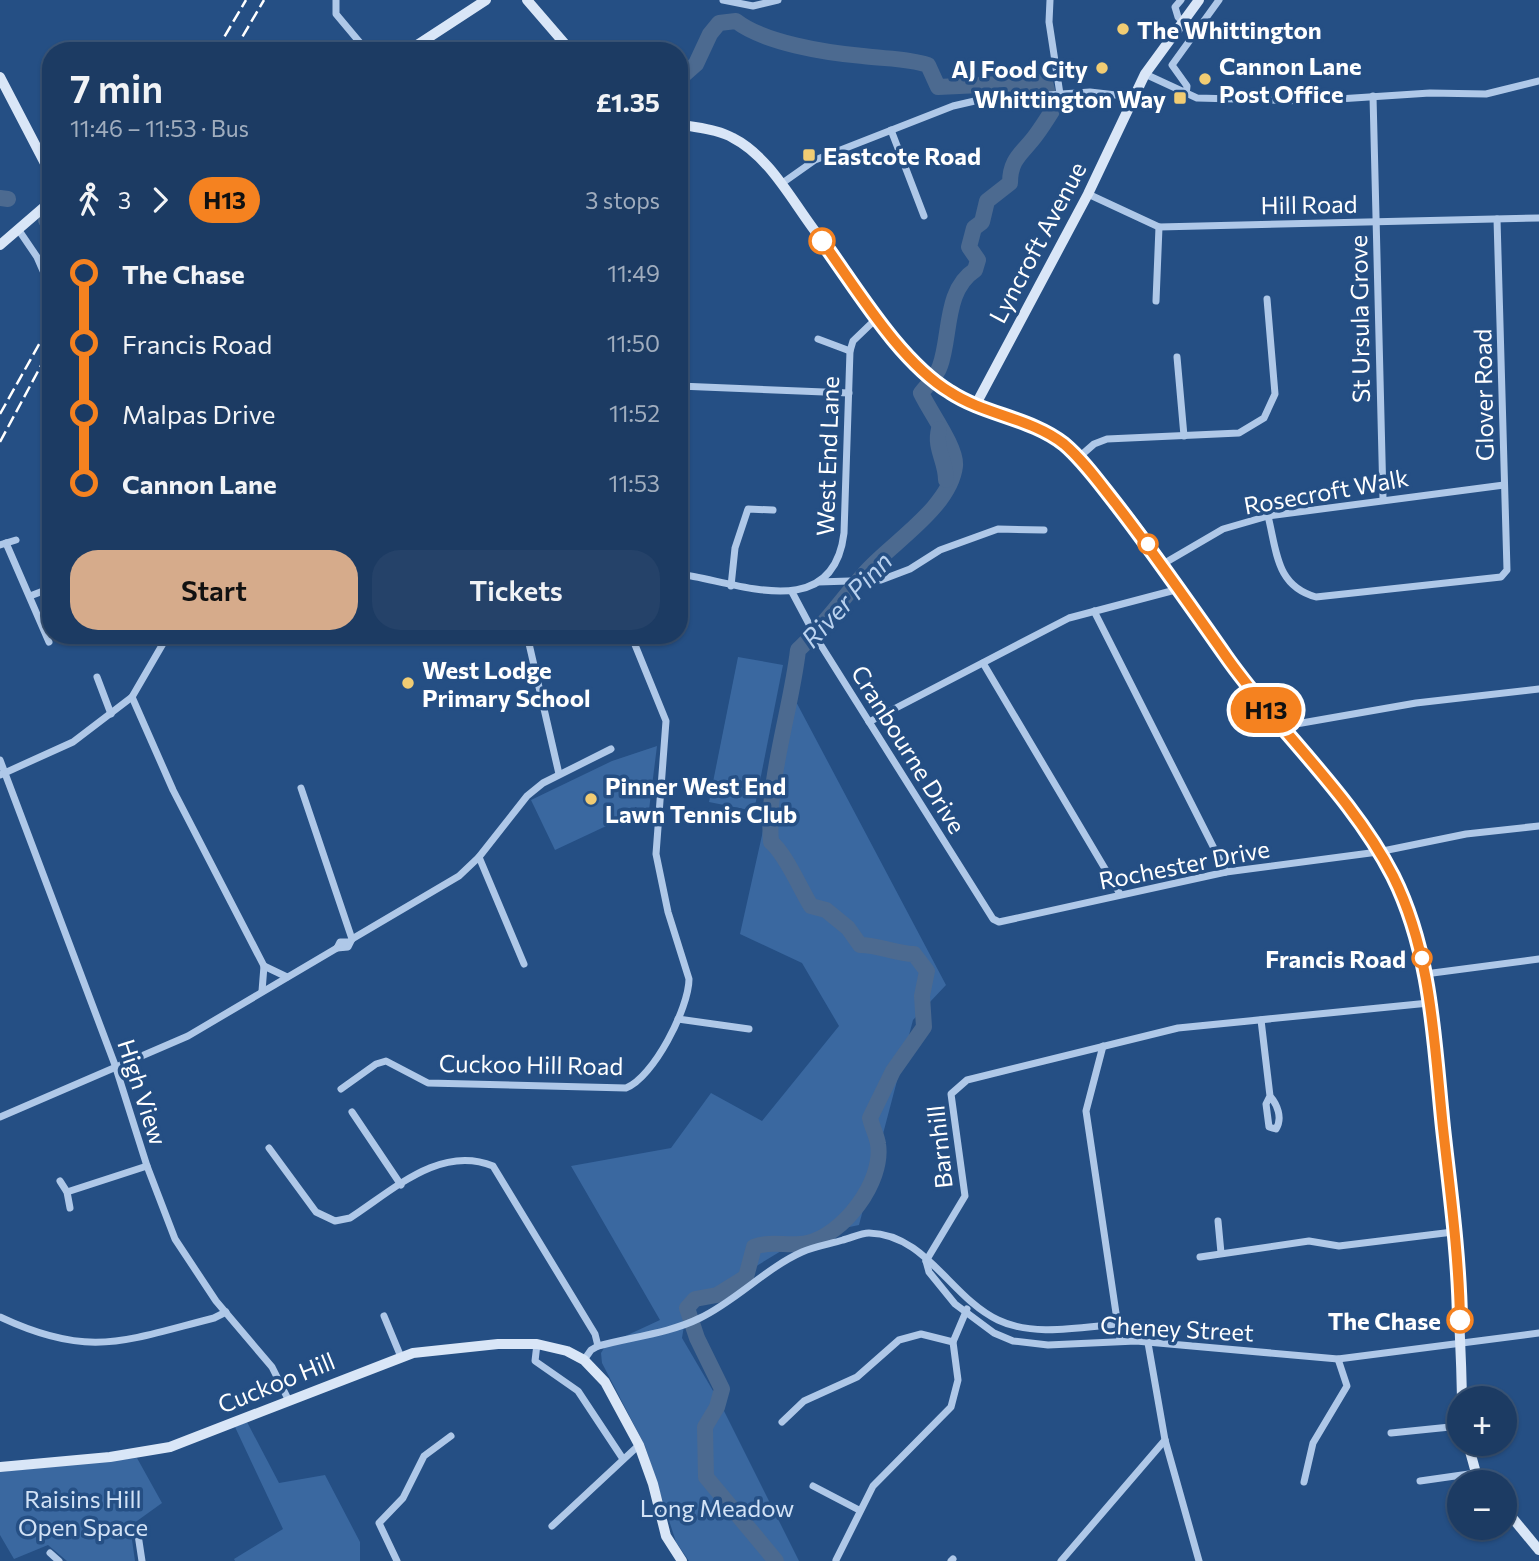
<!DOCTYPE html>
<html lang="en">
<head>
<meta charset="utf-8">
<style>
  :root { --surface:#1c3b63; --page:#254269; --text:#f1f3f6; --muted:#a0adbe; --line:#3a5578; --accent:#d6ab8b }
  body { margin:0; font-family:Commissioner,sans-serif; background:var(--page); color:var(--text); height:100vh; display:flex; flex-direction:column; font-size:26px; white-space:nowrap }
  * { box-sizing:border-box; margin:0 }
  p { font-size:23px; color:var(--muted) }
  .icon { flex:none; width:38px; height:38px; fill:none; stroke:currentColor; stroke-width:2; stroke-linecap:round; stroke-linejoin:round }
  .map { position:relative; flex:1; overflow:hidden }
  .details { position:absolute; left:42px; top:42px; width:646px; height:602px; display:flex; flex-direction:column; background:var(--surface); border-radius:28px; box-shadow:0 2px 5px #0004,0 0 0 2px var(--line) }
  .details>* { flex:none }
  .badge { padding:0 14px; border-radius:23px; font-size:24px; line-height:46px }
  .tools { position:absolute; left:1447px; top:1386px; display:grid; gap:14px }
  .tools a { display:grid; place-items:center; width:70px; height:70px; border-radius:50%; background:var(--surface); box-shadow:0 2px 5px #0004,0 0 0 2px var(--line); font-size:35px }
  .map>.badge { position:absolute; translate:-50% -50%; box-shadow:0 0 0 4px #fff }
  .legs { display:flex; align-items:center; gap:10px; height:77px; padding:0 28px; font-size:23px }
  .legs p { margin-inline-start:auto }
  .overview { display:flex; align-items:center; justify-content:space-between; height:119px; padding:0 28px }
  h1 { font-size:38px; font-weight:600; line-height:52px }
  .action { display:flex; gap:14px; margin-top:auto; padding:14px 28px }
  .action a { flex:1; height:80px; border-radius:28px; background:var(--accent); color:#111; font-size:28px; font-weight:600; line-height:80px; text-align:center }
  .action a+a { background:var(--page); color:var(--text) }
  ul { padding:0 28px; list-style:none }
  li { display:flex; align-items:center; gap:24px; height:70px; font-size:26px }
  li i { display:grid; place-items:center; width:10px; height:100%; margin:0 9px; background:currentColor }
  li i::after { content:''; width:18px; height:18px; margin:-9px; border:5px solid; border-radius:50%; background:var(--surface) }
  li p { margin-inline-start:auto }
  li:first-child i { background:linear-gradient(#0000 50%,currentColor 0) }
  li:last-child i { background:linear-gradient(currentColor 50%,#0000 0) }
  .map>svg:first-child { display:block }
  .green { fill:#3a68a0 }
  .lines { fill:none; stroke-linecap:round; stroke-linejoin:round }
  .river { stroke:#4c6a90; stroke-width:16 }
  .street { stroke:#afc8e8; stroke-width:7 }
  .secondary { stroke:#d9e6f7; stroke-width:10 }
  .rail { stroke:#fff; stroke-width:2.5; stroke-dasharray:12 5; stroke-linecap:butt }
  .line-1-casing { stroke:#fff; stroke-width:16 }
  .line-1 { stroke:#f58220; stroke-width:10 }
  .poi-dot { fill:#f1cc73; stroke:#254f84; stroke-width:2.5 }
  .stop-1-dot { fill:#fff; stroke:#f58220; stroke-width:3.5 }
  .labels { text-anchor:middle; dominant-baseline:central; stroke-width:7; stroke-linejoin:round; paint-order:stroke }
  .poi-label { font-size:24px; font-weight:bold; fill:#fff; stroke:#254f84; text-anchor:start }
  .street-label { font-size:24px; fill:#fff; stroke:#254f84 }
  .stop-label { font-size:24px; font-weight:bold; fill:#fff; stroke:#254f84; text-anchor:end }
  .park-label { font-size:24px; fill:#d2e2f6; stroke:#254f84 }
  .water-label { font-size:26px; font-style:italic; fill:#bad2ef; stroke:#254f84 }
</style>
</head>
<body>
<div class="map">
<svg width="1539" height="1561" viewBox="0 0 1539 1561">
  <rect width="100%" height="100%" fill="#254f84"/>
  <g class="green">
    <polygon points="738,657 783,665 754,811 709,802"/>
    <polygon points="793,696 946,985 913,1020 859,1225 806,1236 687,1308 682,1338 719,1401 799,1561 689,1561 676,1542 645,1446 602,1363 601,1353 606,1345 660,1320 571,1166 671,1148 711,1093 762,1121 839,1026 802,963 740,934"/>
    <polygon points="657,746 649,810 635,807 634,813 555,850 531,800 612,761"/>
    <polygon points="247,1422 279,1483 325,1475 360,1542 360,1561 235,1561 234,1559 283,1529 235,1427"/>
    <polygon points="137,1458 162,1503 130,1526 135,1561 67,1561 48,1545 14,1559 0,1535 0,1472"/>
  </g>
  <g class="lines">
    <g class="river">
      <path d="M679 79 696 64 710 34 719 23 736 21C764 43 827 53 863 56 884 59 907 58 928 65L938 87 1045 82 1052 111C1047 119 1042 127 1036 135 1023 153 1010 158 1010 183L987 201 982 222 974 228 969 247 978 260 975 270C944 290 951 336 940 366 937 376 927 385 921 393 930 412 957 448 955 466 950 508 890 544 865 573 842 599 824 626 798 650 791 711 766 782 771 842 785 853 800 888 811 906L826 910 848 928 860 945C880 945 895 954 914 954L927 971 922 996 924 1027 893 1071 870 1118C872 1127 877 1136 878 1144 884 1182 843 1235 807 1243 789 1247 771 1240 754 1247L746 1277 717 1295 695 1299 687 1308 697 1338 722 1389 717 1407 705 1427 706 1477 776 1561"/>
      <polyline points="0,198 8,199"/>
      <polyline points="46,220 51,223"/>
      <path d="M939 429C934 448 946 461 946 480"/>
    </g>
    <g class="street">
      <polyline points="336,0 336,14 367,51"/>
      <polyline points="723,0 753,6 778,0"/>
      <polyline points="1050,0 1049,22 1060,94"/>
      <polyline points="1181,0 1175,7 1178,17 1183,22"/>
      <polyline points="1145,74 1197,98 1308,101 1430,93 1486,94 1539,81"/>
      <polyline points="1186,95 1187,86 1172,65 1219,0"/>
      <polyline points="1373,96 1383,498"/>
      <polyline points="891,130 924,216"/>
      <polyline points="781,184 815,160 953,106 979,100 1090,92 1133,97"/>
      <polyline points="1088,194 1159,227 1539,218"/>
      <polyline points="18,229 37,257 51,289"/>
      <polyline points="1156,301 1159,227"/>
      <polyline points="818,339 850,351"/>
      <polyline points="1177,357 1184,436"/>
      <polyline points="679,386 849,393"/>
      <polyline points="679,454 685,476 682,574"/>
      <polyline points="1078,458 1094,444 1107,439 1239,433 1264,418 1275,394 1267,299"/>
      <path d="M1268 516C1277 552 1276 586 1316 597L1501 577 1507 570 1497 219"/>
      <polyline points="6,543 49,642"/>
      <polyline points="0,545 16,540"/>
      <polyline points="1163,564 1223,529 1268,516 1504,485"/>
      <path d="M679 574C735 581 833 626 844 533L850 351 853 341 878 317"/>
      <polyline points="818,582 881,580 910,569 940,550 998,529 1044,530"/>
      <polyline points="731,586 735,548 748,509 773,510"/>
      <polyline points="792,592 817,639 993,919 999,922 1226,872 1378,852 1466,834 1539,826"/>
      <polyline points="30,596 51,588"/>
      <polyline points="1094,611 1226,872"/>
      <polyline points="527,635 559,774"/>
      <polyline points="983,663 1120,894"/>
      <polyline points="97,677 111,714"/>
      <polyline points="132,697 173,790 264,966 262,991"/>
      <polyline points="869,722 1069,618 1179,589"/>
      <polyline points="1279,727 1416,703 1539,689"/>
      <polyline points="0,760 115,1065 147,1166 175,1239 216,1301 272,1367 288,1399"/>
      <polyline points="0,775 73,742 132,697 168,635"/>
      <polyline points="301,788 352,939"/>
      <polyline points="479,857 524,964"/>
      <polyline points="337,948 348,947 352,939 459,876 479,857 527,796 543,783 611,749"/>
      <polyline points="264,966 287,977"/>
      <polyline points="1425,974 1539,959"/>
      <polyline points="678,1019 749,1029"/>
      <path d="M1261 1020 1270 1096C1277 1104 1283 1118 1276 1129L1269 1127 1266 1104 1270 1096"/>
      <polyline points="1103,1046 1086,1111 1120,1340"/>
      <path d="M341 1089 376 1064 386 1061 428 1083 626 1088C653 1078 689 1008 689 979L668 912 656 854 666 721 631 635"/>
      <polyline points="352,1112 401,1185"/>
      <polyline points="0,1117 188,1036 337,948 340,942 349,942"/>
      <path d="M269 1148 316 1212 335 1221 350 1218C392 1191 440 1144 493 1166L595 1334 598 1346"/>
      <polyline points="60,1181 67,1192 70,1208"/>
      <polyline points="67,1192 147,1166"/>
      <polyline points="1218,1221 1221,1253"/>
      <polyline points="1200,1257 1309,1241 1339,1246 1453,1232"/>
      <polyline points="926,1261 965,1196 951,1094 967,1080 1178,1028 1429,1003"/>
      <polyline points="926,1261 929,1272 955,1304 994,1333 1013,1341 1048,1345 1136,1341 1338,1359 1539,1333"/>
      <polyline points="384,1316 401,1357"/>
      <path d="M0 1317C89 1359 124 1341 214 1318L226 1312"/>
      <polyline points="1148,1343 1165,1440 1199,1561"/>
      <polyline points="537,1344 535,1361 578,1391 623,1459"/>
      <path d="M584 1360 591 1350 598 1346C631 1337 670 1333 700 1318 736 1301 766 1268 802 1252 815 1246 830 1244 843 1240 851 1238 861 1233 869 1233 926 1234 951 1298 998 1320 1033 1337 1081 1327 1119 1324"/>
      <polyline points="782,1422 804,1401 857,1377 899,1340 921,1334 953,1342"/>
      <polyline points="1391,1433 1460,1426"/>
      <polyline points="1420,1481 1476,1473"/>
      <polyline points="1304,1482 1313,1443 1347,1386 1338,1359"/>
      <polyline points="813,1486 859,1510"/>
      <polyline points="552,1526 639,1445"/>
      <polyline points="137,1528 142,1561"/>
      <polyline points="50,1553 59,1561"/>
      <polyline points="836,1560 873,1486 951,1407 958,1380 953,1342 967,1309"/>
      <polyline points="397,1561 379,1523 403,1498 424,1456 451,1436"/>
      <polyline points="951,1561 953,1559"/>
      <polyline points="1061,1561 1165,1440"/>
    </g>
    <g class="secondary">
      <polyline points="527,0 571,51"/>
      <polyline points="408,51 486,0"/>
      <polyline points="0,77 51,175"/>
      <path d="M679 124C696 128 718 129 733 138 767 155 790 197 812 227 848 276 883 328 925 372 967 416 1034 414 1077 457 1140 520 1187 602 1239 675 1288 743 1356 802 1393 878 1427 947 1431 1020 1439 1095 1451 1196 1460 1297 1462 1398"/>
      <polyline points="0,245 51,201"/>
      <polyline points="975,406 1088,194 1145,74 1199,0"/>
      <polyline points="1468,1444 1476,1473 1483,1482"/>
      <polyline points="0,1467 110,1457 170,1447 413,1353 498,1344 537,1344 567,1351 584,1360 605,1382 639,1445 653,1484 666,1536 682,1561"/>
      <polyline points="1505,1509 1539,1550"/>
    </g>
    <g class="rail">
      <polyline points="216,51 246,0"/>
      <polyline points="234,51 264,0"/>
      <polyline points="0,414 51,323"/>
      <polyline points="0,442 51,347"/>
    </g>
  </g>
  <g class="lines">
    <defs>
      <path id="line-1" d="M822 241C857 289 899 361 950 392 985 415 1031 418 1064 444 1084 461 1100 484 1116 504 1154 553 1189 604 1225 655 1277 730 1351 794 1393 876 1432 954 1434 1043 1443 1128 1450 1191 1459 1256 1460 1320"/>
    </defs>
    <use href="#line-1" class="line-1-casing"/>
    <use href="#line-1" class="line-1"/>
  </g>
  <g class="poi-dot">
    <circle cx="1123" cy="29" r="7"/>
    <circle cx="1102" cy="68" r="7"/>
    <circle cx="1205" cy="79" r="7"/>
    <rect x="1173" y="91" width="14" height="14" rx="3.5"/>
    <rect x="802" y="148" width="14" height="14" rx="3.5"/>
    <circle cx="408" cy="683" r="7"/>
    <circle cx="591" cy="799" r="7"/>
  </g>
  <g class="stop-1-dot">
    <circle cx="822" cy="241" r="12"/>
    <circle cx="1148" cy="544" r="9"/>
    <circle cx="1422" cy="958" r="9"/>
    <circle cx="1460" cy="1320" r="12"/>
  </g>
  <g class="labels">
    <g class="poi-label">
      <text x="1137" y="29">The Whittington</text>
      <text x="1219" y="65">Cannon Lane<tspan x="1219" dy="28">Post Office</tspan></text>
      <text x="1088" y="68" text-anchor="end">AJ Food City</text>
      <text x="1166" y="98" text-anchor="end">Whittington Way</text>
      <text x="823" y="155">Eastcote Road</text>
      <text x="422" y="669">West Lodge<tspan x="422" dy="28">Primary School</tspan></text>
      <text x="605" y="785">Pinner West End<tspan x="605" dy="28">Lawn Tennis Club</tspan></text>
    </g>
    <g class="street-label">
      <text transform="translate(1309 204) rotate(-1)">Hill Road</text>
      <text transform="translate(1037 242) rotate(-62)">Lyncroft Avenue</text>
      <text transform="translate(1359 319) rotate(-91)">St Ursula Grove</text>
      <text transform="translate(1483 395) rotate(-91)">Glover Road</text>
      <text transform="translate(827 456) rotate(-88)">West End Lane</text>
      <text transform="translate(1326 491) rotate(-10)">Rosecroft Walk</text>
      <text transform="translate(909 749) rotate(58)">Cranbourne Drive</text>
      <text transform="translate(1184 864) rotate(-11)">Rochester Drive</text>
      <text transform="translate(531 1064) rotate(1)">Cuckoo Hill Road</text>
      <text transform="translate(143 1092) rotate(72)">High View</text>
      <text transform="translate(939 1147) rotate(-96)">Barnhill</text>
      <text transform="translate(1177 1328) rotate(3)">Cheney Street</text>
      <text transform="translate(276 1382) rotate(-22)">Cuckoo Hill</text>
    </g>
    <g class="stop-label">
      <text x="1406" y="958">Francis Road</text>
      <text x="1441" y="1320">The Chase</text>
    </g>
    <g class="park-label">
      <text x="83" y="1498">Raisins Hill<tspan x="83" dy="28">Open Space</tspan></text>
      <text x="717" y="1507">Long Meadow</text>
    </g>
    <g class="water-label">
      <text transform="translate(846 599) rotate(-47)">River Pinn</text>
    </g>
  </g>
</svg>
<div class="tools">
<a>+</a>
<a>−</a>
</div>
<b class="badge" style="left:1266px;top:710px;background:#f58220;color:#111">H13</b>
<section class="details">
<div class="overview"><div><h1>7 min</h1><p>11:46 – 11:53 · Bus</p></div><b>£1.35</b></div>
<div class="legs"><svg class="icon" aria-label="walk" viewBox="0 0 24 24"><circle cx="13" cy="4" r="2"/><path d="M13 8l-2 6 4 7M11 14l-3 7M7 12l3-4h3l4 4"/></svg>3<svg class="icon" aria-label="forward" viewBox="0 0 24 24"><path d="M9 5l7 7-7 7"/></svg><b class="badge" style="background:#f58220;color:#111">H13</b><p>3 stops</p></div>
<ul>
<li><i style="color:#f58220"></i><b>The Chase</b><p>11:49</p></li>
<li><i style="color:#f58220"></i><span>Francis Road</span><p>11:50</p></li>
<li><i style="color:#f58220"></i><span>Malpas Drive</span><p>11:52</p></li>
<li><i style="color:#f58220"></i><b>Cannon Lane</b><p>11:53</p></li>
</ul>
<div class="action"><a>Start</a><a>Tickets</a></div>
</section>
</div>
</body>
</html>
